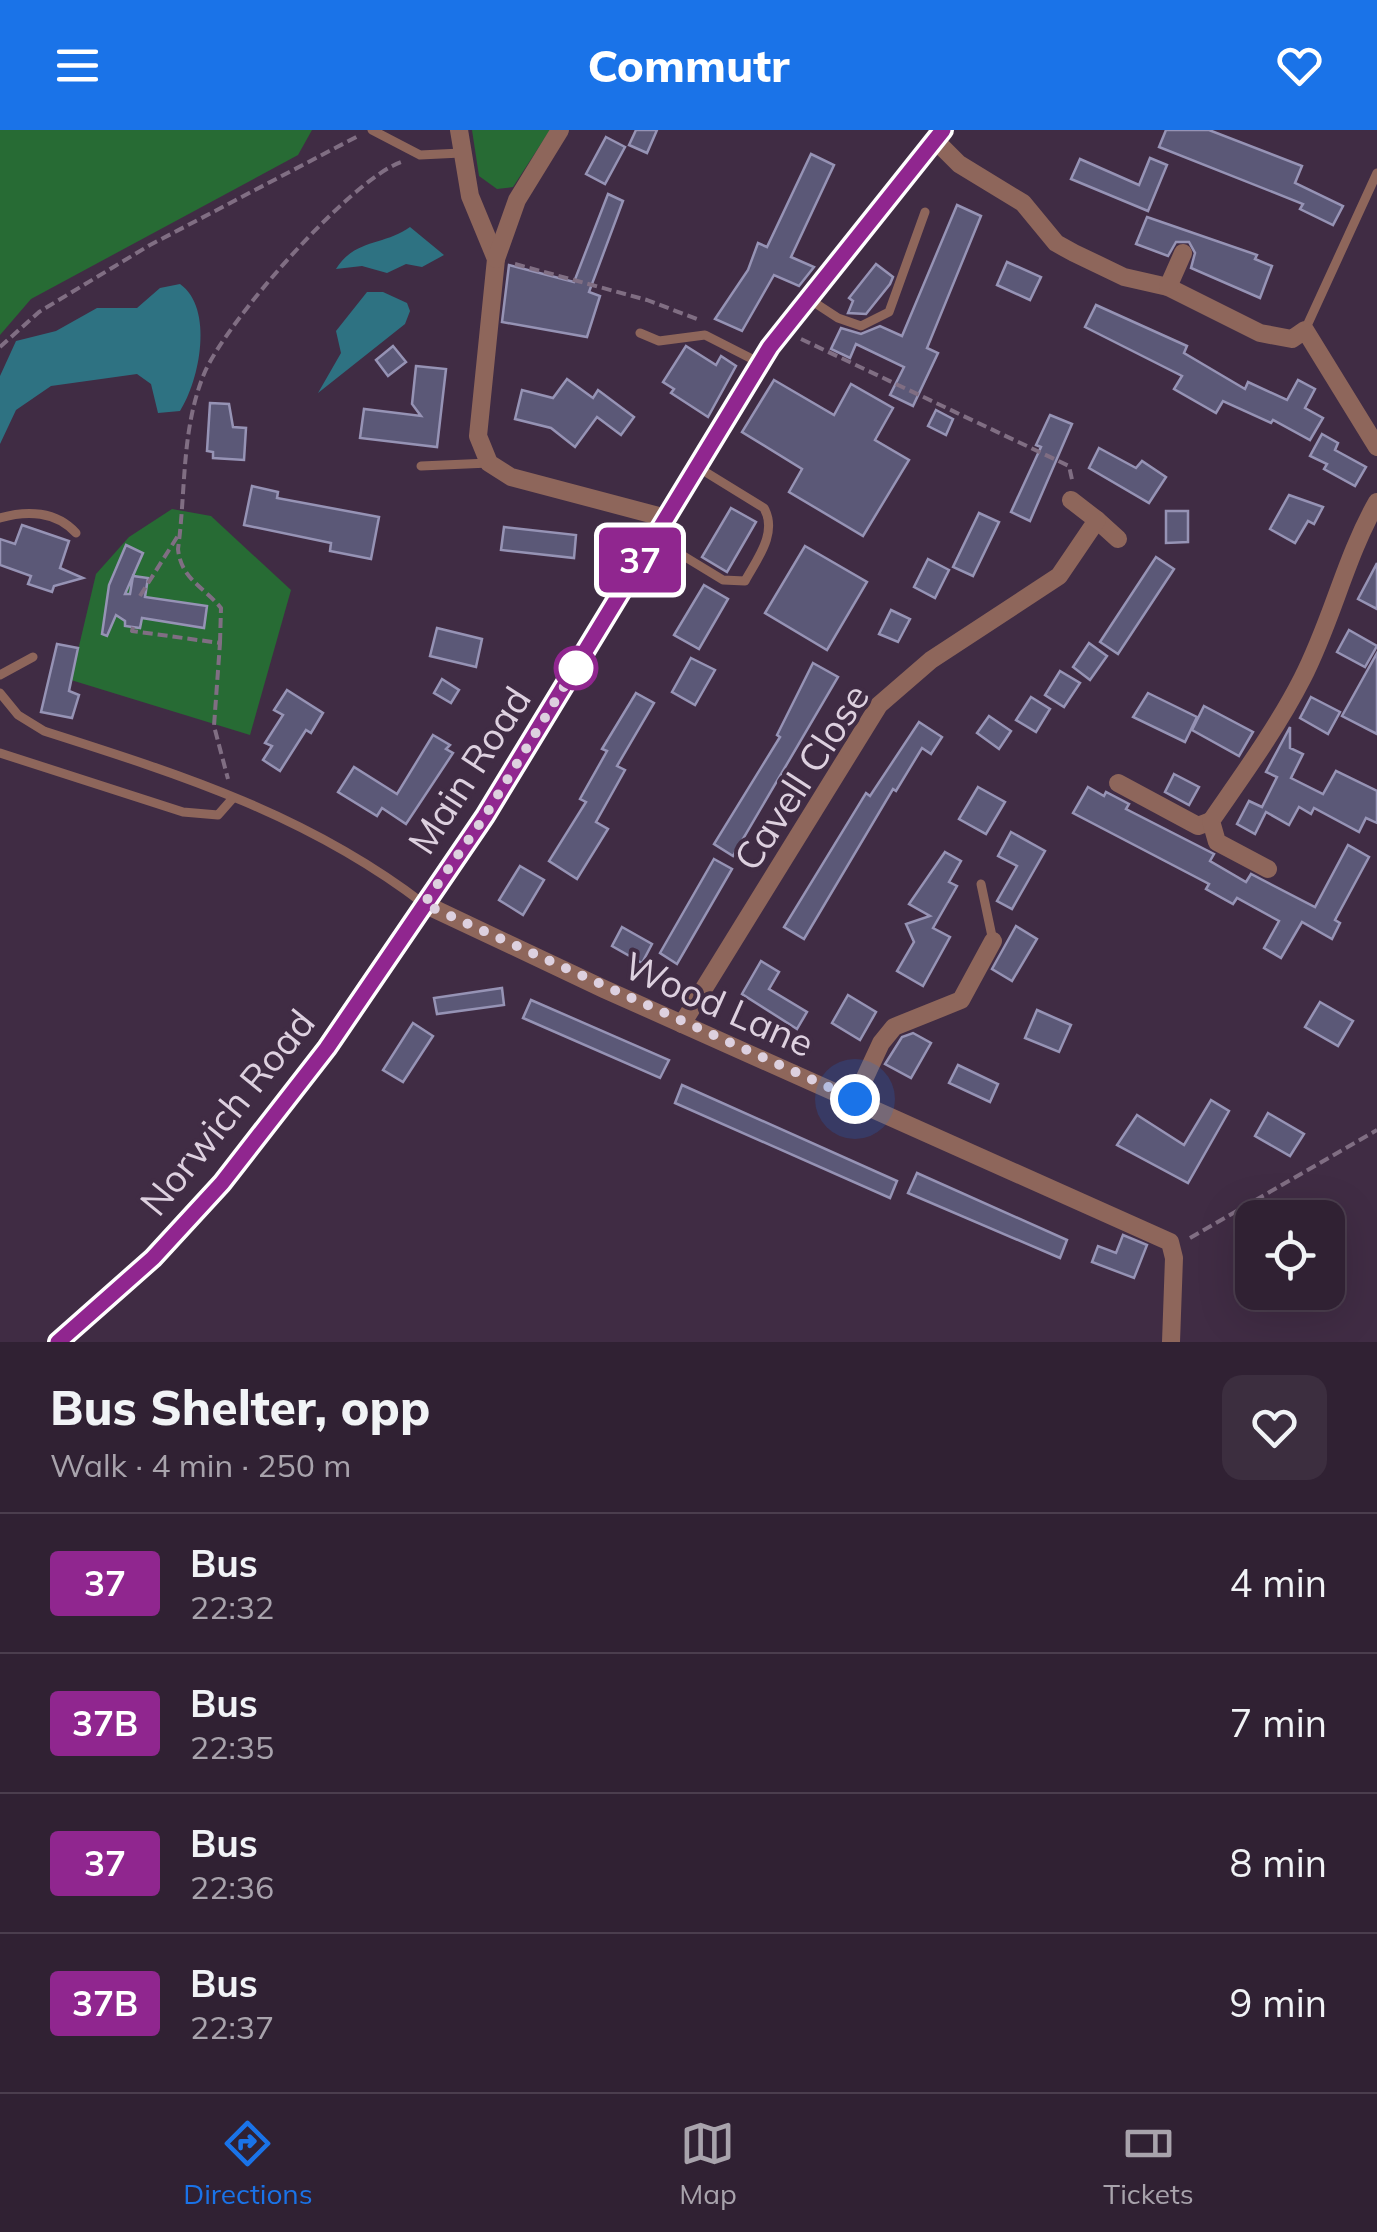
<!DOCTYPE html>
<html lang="en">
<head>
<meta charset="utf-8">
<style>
  :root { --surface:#302133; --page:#3c2e3f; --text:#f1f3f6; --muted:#a8a3ac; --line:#4b3e4e; --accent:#1a73e8 }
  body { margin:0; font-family:Mulish,sans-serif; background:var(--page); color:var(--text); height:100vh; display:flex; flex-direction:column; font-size:38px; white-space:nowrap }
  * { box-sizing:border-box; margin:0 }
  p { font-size:32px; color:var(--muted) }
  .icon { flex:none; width:55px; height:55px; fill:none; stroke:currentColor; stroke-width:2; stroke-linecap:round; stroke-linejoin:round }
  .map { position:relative; height:1212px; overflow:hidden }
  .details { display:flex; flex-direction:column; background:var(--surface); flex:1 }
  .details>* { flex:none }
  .badge { padding:0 20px; border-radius:8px; font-size:35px; line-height:65px }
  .controls { position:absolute; left:1235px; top:1070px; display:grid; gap:20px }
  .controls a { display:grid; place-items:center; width:110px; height:110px; border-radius:20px; background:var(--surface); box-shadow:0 10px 40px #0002,0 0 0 2px var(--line); font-size:50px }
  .you { position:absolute; width:50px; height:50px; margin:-25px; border:8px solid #fff; border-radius:50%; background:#1a73e8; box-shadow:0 0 0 15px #1a73e833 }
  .map>.badge { position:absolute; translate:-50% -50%; box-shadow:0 0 0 5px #fff }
  .round { display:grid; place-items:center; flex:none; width:105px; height:105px; border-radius:20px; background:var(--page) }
  .summary { display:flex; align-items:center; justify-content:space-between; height:170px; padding:0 50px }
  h1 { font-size:48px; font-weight:800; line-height:75px }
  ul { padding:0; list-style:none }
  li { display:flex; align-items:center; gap:30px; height:140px; padding:0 50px; border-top:2px solid var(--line) }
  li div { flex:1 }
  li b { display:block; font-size:38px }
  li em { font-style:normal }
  li .badge { min-width:110px; font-weight:700; text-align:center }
  header { display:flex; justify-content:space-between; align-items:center; height:130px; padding:0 50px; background:var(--accent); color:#fff; font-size:45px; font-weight:800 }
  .tab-bar { display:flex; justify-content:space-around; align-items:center; height:140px; border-top:2px solid var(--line); background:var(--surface); font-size:28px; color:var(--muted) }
  .tab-bar a { display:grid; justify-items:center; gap:5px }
  .tab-bar .current { color:var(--accent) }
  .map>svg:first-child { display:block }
  .green { fill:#276b34 }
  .water { fill:#2e7282 }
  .building { fill:#5b5877; stroke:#9693b5; stroke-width:2.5 }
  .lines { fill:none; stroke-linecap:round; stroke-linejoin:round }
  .path { stroke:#806e83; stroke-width:4; stroke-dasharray:10 5; stroke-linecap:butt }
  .service { stroke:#8e665b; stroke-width:9 }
  .minor { stroke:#8e665b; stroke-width:18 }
  .secondary { stroke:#bf8170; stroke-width:20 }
  .line-casing { stroke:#fff; stroke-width:22 }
  .line { stroke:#90268f; stroke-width:15 }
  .walk { stroke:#ddd0df; stroke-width:10; stroke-dasharray:0 18 }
  .stop-dot { fill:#fff; stroke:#90268f; stroke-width:5 }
  .labels { text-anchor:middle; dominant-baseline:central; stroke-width:8; stroke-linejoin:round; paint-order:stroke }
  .street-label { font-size:38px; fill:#ddd0df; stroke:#402c44 }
</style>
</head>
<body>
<header><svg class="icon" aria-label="menu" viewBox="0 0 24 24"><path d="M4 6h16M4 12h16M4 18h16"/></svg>Commutr<svg class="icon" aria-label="heart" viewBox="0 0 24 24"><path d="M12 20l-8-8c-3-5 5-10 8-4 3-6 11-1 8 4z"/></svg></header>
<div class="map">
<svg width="1377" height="1212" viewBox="0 0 1377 1212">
  <rect width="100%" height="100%" fill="#402c44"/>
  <g class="green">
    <polygon points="0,0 312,0 298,25 31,169 0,205"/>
    <polygon points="472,0 550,0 513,57 497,59 479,46"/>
    <polygon points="172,379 211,386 291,460 250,605 71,550 96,444 129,407"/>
  </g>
  <g class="water">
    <path d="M410 97 444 125 422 137 406 134 387 143 362 136 336 139C354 109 386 115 410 97Z"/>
    <path d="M180 154C214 178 200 250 180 281L158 283 151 254 137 244 51 256 16 280 0 314V246L16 211 56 201 97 178H137L160 158Z"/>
    <polygon points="367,162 383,162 407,173 410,181 405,194 318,263 341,223 336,201"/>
  </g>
  <g class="building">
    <polygon points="636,0 657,0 647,23 629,15"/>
    <polygon points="1166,0 1209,0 1302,36 1295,53 1343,76 1333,95 1300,79 1303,74 1159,17"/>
    <polygon points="606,7 625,17 605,54 586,44"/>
    <polygon points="811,24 834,35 791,127 814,137 799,156 774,145 742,201 715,189 748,140 758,113 767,117"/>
    <polygon points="1150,28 1167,35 1148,81 1071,49 1080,29 1139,55"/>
    <polygon points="608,64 623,71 589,162 600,166 587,207 502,192 509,135 574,152"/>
    <polygon points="957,75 981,86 927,218 938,223 913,276 890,265 904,237 856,214 850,228 831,219 841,198 861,204 880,196 902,206"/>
    <polygon points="1147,87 1257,125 1255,129 1272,136 1260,168 1191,138 1195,123 1189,112 1176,112 1168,126 1136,114"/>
    <polygon points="1007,132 1041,147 1030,170 997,155"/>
    <polygon points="876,134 893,147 890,154 866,184 848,183 853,171 849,168"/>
    <polygon points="1096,175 1187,216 1184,223 1245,259 1248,252 1287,270 1298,250 1315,259 1305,278 1323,288 1310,310 1273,290 1271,293 1223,271 1216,283 1174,259 1182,246 1085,197"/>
    <polygon points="393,216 406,232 388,246 376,230"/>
    <polygon points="686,216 716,235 721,226 736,236 708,287 671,263 674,259 663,252"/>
    <polygon points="416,236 446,239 437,317 360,308 364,279 421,286 412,274"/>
    <polygon points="567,249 593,268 598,260 634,287 621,305 597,287 575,317 551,298 515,289 522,260 553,268"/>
    <polygon points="774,250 834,285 851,254 893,278 875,310 909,330 863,406 789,362 802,339 742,302"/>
    <polygon points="210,273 229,274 233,297 246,298 244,330 213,328 213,322 207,321"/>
    <polygon points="936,280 953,289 946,305 928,296"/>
    <polygon points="1050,285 1072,294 1030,391 1011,382 1041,317 1036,315"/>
    <polygon points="1322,304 1338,313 1335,320 1366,337 1355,356 1324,339 1327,334 1310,326"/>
    <polygon points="1099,318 1136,338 1142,331 1166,347 1149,373 1089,338"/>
    <polygon points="252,356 278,362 277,368 379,387 371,429 330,421 331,413 244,395"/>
    <polygon points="1289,365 1323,377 1314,394 1308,391 1295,413 1270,399"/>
    <polygon points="731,378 756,392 727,442 702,427"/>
    <polygon points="1166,381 1188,381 1188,412 1166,413"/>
    <polygon points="979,383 999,392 973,446 953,437"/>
    <polygon points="22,395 69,411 60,438 83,448 54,456 52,462 28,454 31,446 0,435 0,409 15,414"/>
    <polygon points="504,397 576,405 574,428 501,420"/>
    <polygon points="126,415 143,423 125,464 130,464 133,446 148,448 145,467 207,476 204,498 142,488 140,498 125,496 125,491 116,485 107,506 102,504 109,455"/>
    <polygon points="805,416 867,452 827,520 765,483"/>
    <polygon points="1156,427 1174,439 1118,524 1100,512"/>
    <polygon points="928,429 949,440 935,468 914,457"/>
    <polygon points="1377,433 1377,479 1358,469"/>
    <polygon points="704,455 728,469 699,519 674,505"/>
    <polygon points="891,480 910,489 898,512 879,504"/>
    <polygon points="437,498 482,509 476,537 430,526"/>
    <polygon points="1349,500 1377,516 1365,537 1337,522"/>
    <polygon points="1089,513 1107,526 1090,550 1073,537"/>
    <polygon points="57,514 78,518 69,561 79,565 72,588 41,582"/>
    <polygon points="1377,523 1377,604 1342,586"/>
    <polygon points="691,528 715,540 695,575 672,562"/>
    <polygon points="813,533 838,547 733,726 714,714 780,607 777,605"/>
    <polygon points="1060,541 1080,553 1064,577 1045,565"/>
    <polygon points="442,549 459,560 451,573 434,563"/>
    <polygon points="287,560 323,583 311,603 306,600 280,641 263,630 272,616 265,613 283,585 274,580"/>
    <polygon points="636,563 654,573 617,636 625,640 596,692 608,699 577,749 549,731 586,672 580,669 607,621 602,619"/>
    <polygon points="1148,563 1197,587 1185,612 1133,587"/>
    <polygon points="1031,567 1050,579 1036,602 1016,590"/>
    <polygon points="1311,567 1340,582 1328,604 1300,588"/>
    <polygon points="1204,576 1253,602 1239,626 1192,600"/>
    <polygon points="989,586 1011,601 999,619 977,603"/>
    <polygon points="919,592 942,607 931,624 922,618 896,661 893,659 804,809 784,797 866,663 870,666"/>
    <polygon points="1290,597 1290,618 1303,624 1291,648 1323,664 1336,641 1377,661 1377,693 1366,688 1359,702 1314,678 1311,684 1299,677 1289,695 1266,682 1255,704 1237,694 1249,671 1262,677 1277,647 1266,642"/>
    <polygon points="433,605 450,615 446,619 453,623 406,694 382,678 377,686 338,662 354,637 397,664"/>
    <polygon points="1174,644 1199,657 1189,675 1165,662"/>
    <polygon points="978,657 1005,672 986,704 959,689"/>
    <polygon points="1088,657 1104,666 1106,662 1129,674 1126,679 1214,724 1210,731 1246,752 1251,744 1315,777 1348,715 1369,727 1335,790 1340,793 1332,809 1302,792 1281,828 1264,818 1279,791 1237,768 1233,774 1206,759 1209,754 1073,683"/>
    <polygon points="1011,702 1045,721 1012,779 997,771 1017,736 998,726"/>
    <polygon points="945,722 961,731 949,752 957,756 933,798 950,807 923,856 897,841 914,812 906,794 930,786 909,774"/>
    <polygon points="714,729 732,739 677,834 660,823"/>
    <polygon points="520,736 544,750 523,785 499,770"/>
    <polygon points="1016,796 1037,809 1012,851 992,839"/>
    <polygon points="622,797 652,814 642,833 612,816"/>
    <polygon points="761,831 779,842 769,859 807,882 797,899 742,864"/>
    <polygon points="502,858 504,875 437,884 434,868"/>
    <polygon points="848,865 876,882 860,910 832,893"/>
    <polygon points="531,870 669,930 660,948 523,888"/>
    <polygon points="1320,872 1353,891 1338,916 1305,897"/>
    <polygon points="1037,880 1071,895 1059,922 1025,908"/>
    <polygon points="413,893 433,906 403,952 383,940"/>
    <polygon points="913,903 931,913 911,948 885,934 902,907"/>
    <polygon points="958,935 998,954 990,972 949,953"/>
    <polygon points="682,955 897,1051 890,1068 675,973"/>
    <polygon points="1211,970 1229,981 1188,1053 1117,1015 1137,985 1184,1015"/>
    <polygon points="1268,983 1304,1004 1290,1026 1255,1006"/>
    <polygon points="917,1043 1067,1110 1060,1128 908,1063"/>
    <polygon points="1123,1105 1147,1115 1134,1148 1092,1132 1098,1116 1116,1123"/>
  </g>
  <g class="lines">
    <g class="path">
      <polyline points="515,134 647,170 697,189"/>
      <polyline points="801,209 1069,336 1073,354"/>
      <polyline points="0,217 39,182 150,115 360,5"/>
      <polyline points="140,466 179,404"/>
      <polyline points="133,497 132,501 220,513 214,596 228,649"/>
      <path d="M220 513 221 478C204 457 181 449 178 419 186 361 181 300 204 244 225 193 349 51 401 32"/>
      <polyline points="1190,1108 1377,1000"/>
    </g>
    <g class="service">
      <polyline points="372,0 420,25 461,23"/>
      <polyline points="809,169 838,188 861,196 889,182 925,82"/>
      <polyline points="1305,200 1377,43"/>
      <polyline points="640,203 659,211 705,205 760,233"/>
      <polyline points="421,336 489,333"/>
      <path d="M0 388C27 380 56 381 76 403"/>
      <path d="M654 408 723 450 745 451C757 429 778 403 764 378L699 338"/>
      <polyline points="0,545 33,527"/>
      <path d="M0 563 18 585 44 601C182 645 308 685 424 774"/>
      <polyline points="0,623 183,682 218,685 233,668"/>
      <polyline points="981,754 993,811"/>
    </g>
    <g class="minor">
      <polyline points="459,0 470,66 496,129 478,306 489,333 511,347 666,388"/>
      <polyline points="935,10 959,34 1023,73 1056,113 1074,123 1124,147 1168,157 1260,203 1292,209 1305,200 1377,317"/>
      <polyline points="496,129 517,70 560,0"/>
      <polyline points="1168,157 1183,123"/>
      <polyline points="1097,390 1118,409"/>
      <polyline points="1118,653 1198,696 1211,691"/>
      <path d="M1268 739 1217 712 1211 691C1242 646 1277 598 1302 549 1332 491 1345 428 1377 372"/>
      <polyline points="424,774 604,859 1170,1112 1174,1128 1171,1212"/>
      <polyline points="682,894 879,575 931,530 1059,446 1097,390 1071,370"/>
      <polyline points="855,969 881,913 894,897 961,870 993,811"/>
    </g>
    <polyline class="secondary" points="58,1212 153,1128 222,1053 327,917 485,686 770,217 943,0"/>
  </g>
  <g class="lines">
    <defs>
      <polyline id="line" points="58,1212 153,1128 222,1053 327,918 485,686 770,217 943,0"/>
    </defs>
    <use href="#line" class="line-casing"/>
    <use href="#line" class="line"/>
    <polyline class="walk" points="576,538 579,532 485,686 424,774 855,969"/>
  </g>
  <circle class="stop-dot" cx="576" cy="538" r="20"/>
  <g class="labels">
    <g class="street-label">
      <text transform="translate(469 640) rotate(-57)">Main Road</text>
      <text transform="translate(801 647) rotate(-57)">Cavell Close</text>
      <text transform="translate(719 874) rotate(24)">Wood Lane</text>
      <text transform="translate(227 982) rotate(-51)">Norwich Road</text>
    </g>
  </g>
</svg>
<div class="controls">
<a><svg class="icon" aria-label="locate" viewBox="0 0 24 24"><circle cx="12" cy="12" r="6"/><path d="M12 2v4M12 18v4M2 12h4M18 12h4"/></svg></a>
</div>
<div class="you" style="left:855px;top:969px"></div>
<b class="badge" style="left:640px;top:430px;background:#90268f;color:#fff">37</b>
</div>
<section class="details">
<div class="summary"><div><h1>Bus Shelter, opp</h1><p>Walk · 4 min · 250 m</p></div><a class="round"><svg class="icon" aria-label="heart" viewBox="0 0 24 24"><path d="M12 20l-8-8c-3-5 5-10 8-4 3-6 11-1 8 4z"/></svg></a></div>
<ul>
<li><span class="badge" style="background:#90268f;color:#fff">37</span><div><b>Bus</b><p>22:32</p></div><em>4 min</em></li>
<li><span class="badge" style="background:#90268f;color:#fff">37B</span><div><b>Bus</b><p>22:35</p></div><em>7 min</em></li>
<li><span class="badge" style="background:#90268f;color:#fff">37</span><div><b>Bus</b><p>22:36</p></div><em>8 min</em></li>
<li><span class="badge" style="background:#90268f;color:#fff">37B</span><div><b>Bus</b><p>22:37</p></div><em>9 min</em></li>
</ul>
</section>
<nav class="tab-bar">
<a class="current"><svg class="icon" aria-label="directions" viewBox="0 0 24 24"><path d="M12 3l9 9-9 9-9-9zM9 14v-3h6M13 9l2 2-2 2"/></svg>Directions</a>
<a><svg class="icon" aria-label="map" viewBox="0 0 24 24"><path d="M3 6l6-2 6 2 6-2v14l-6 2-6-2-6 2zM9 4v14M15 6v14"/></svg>Map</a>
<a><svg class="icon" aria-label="tickets" viewBox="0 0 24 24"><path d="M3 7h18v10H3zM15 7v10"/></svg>Tickets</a>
</nav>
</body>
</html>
